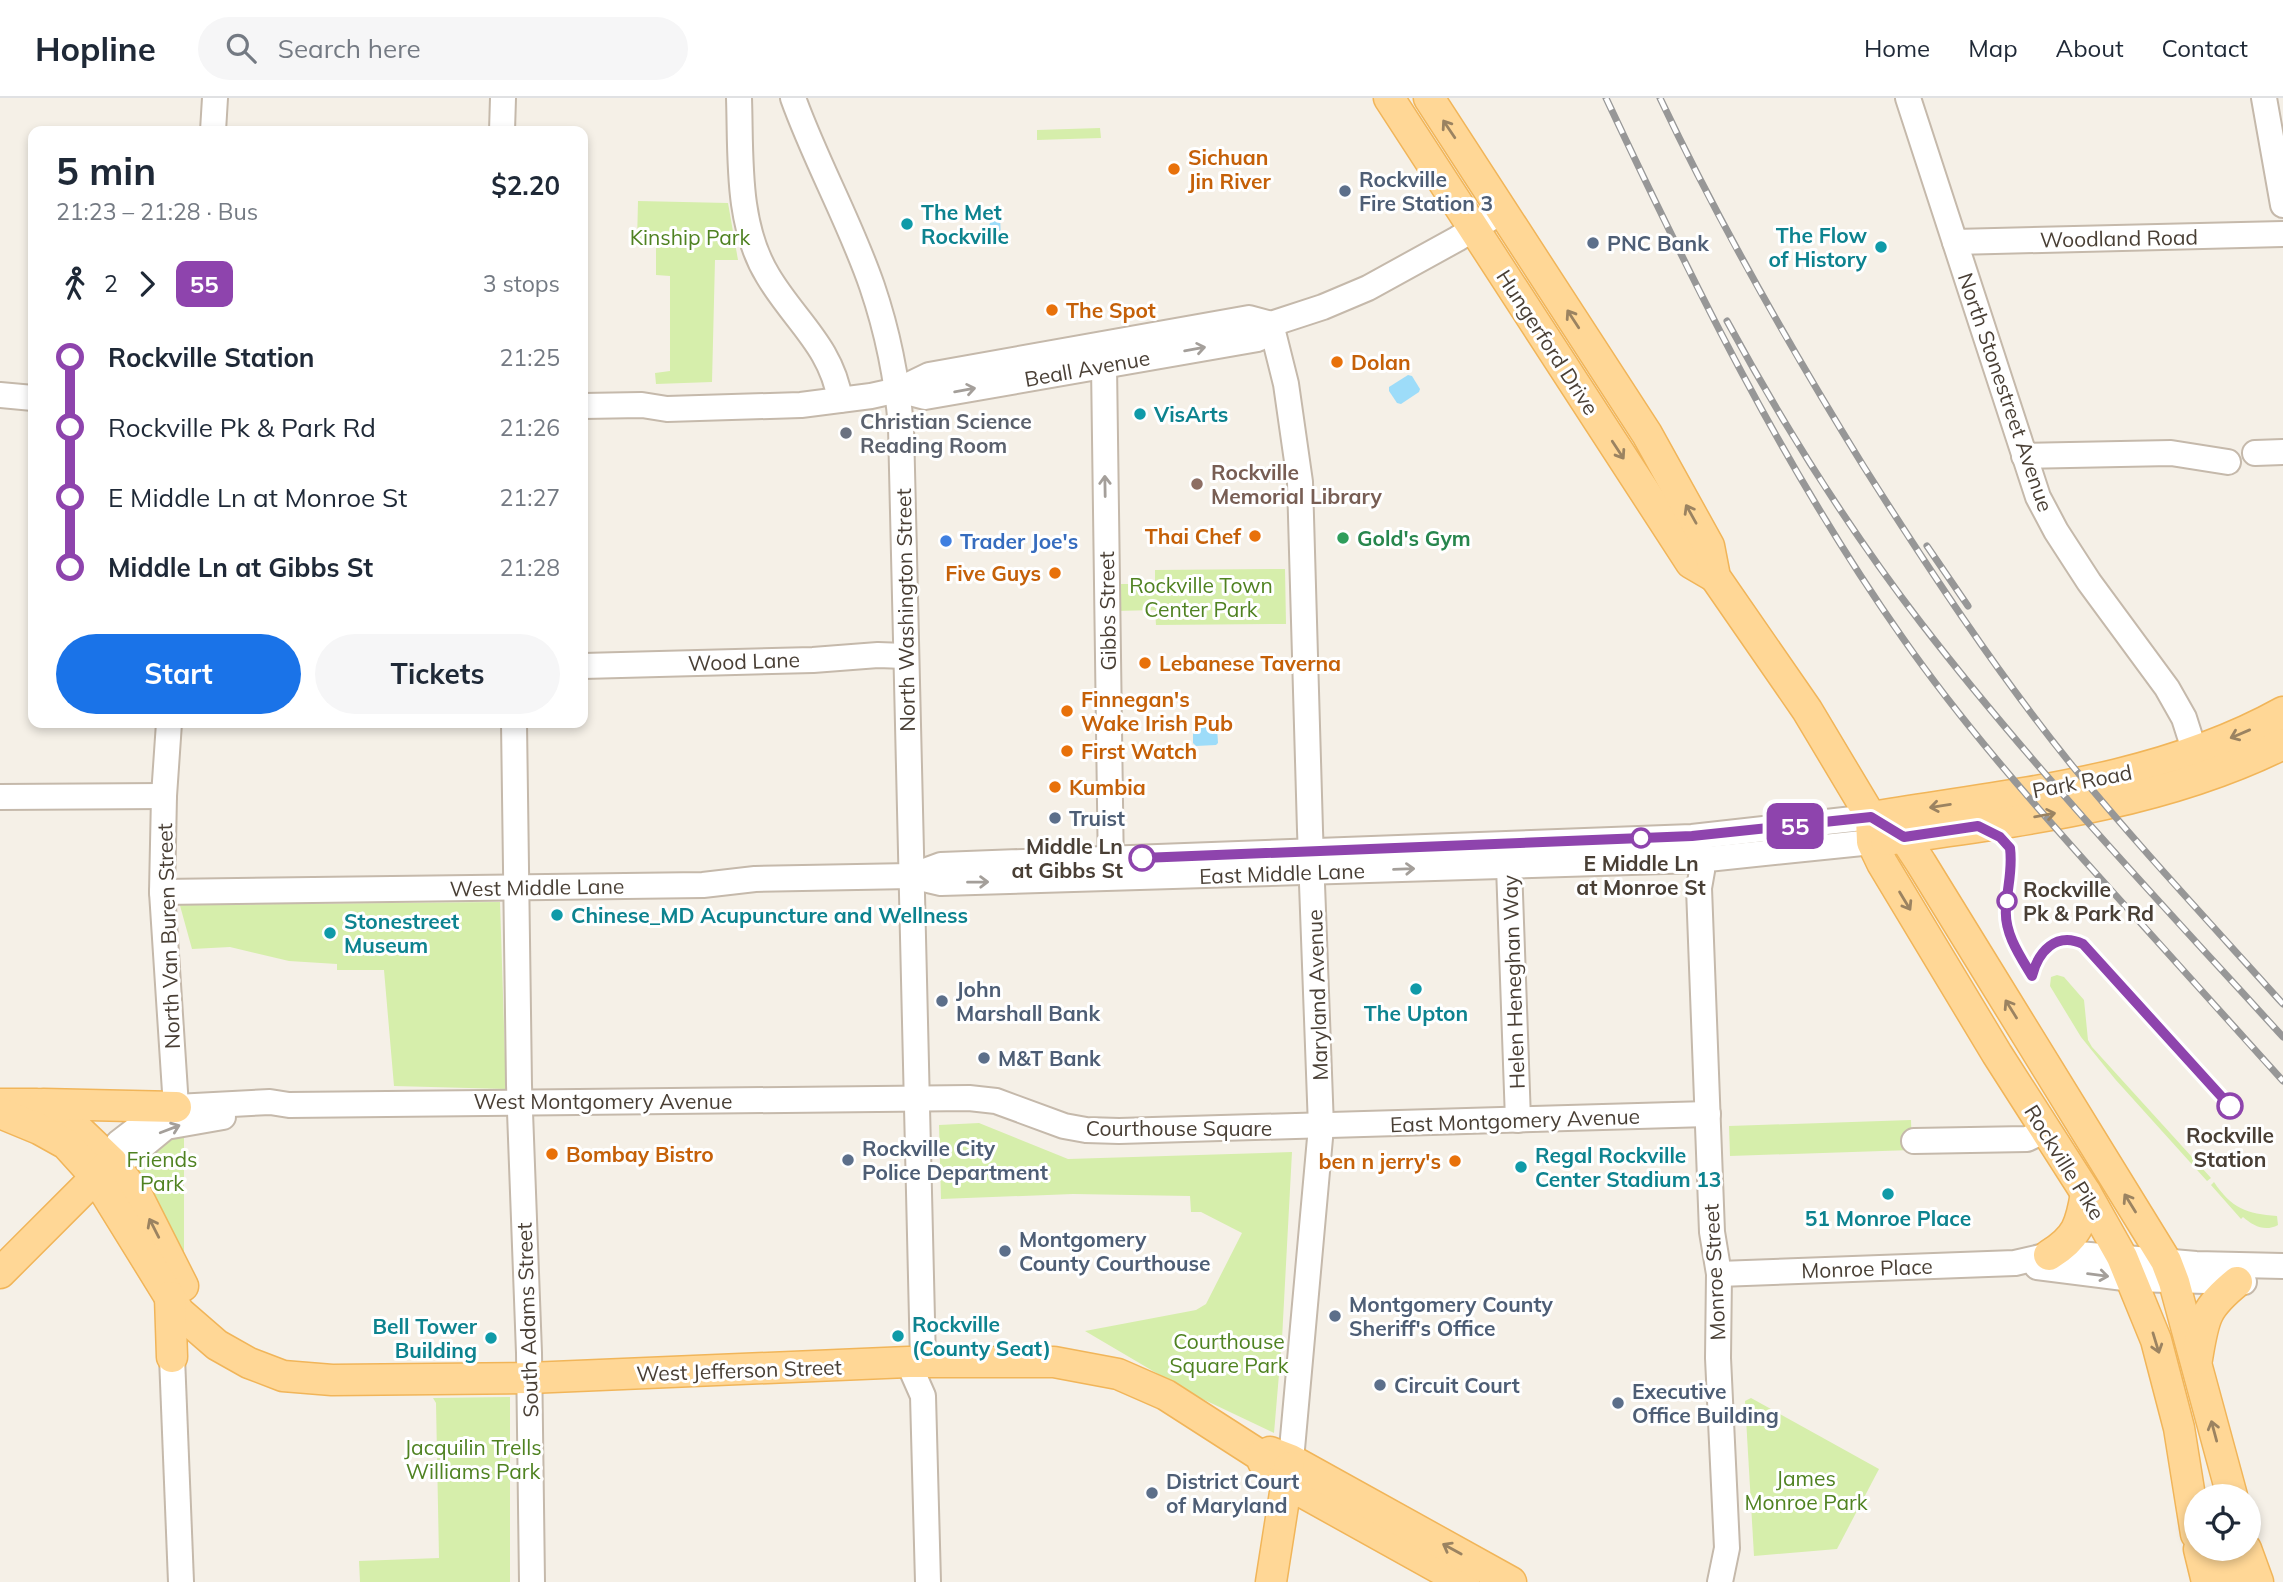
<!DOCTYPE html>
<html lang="en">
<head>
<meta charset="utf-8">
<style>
  :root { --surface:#fff; --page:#f6f6f7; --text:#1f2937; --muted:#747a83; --line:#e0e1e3; --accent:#1a73e8 }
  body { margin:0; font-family:Mulish,sans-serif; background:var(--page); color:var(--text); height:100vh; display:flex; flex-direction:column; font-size:26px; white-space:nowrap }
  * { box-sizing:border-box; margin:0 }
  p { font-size:23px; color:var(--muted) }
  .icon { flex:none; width:38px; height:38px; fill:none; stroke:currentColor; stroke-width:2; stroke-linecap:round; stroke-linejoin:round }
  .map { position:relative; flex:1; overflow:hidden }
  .details { position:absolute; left:28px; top:28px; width:560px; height:602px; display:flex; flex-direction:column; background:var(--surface); border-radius:14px; box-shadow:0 4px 10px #0003 }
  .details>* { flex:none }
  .badge { padding:0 14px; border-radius:10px; font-size:24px; line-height:46px }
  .fabs { position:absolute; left:2184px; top:1386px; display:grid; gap:14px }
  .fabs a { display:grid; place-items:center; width:77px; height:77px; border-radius:50%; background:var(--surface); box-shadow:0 4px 10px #0003; font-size:35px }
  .map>.badge { position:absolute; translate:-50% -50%; box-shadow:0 0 0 4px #fff }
  .legs { display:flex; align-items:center; gap:10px; height:77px; padding:0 28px; font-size:23px }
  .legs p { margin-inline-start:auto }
  .overview { display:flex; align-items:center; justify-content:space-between; height:119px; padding:0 28px }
  h1 { font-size:38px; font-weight:700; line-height:52px }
  .primary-button { display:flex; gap:14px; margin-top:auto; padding:14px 28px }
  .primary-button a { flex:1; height:80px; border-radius:42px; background:var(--accent); color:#fff; font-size:28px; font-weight:700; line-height:80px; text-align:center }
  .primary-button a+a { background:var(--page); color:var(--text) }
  ul { padding:0 28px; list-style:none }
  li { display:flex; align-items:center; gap:24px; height:70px; font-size:26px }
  li i { display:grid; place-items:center; width:10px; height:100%; margin:0 9px; background:currentColor }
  li i::after { content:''; width:18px; height:18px; margin:-9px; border:5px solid; border-radius:50%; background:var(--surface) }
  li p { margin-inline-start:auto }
  li:first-child i { background:linear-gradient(#0000 50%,currentColor 0) }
  li:last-child i { background:linear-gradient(currentColor 50%,#0000 0) }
  header { display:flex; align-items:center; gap:42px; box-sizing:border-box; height:98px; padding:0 35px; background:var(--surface); border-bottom:2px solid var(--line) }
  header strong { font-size:33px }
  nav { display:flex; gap:38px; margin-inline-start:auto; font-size:24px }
  .search { width:490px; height:63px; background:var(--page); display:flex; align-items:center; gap:18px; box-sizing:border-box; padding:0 24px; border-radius:38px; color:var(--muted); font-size:26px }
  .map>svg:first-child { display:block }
  .green { fill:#d6eeab }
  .water { fill:#9ddcf9 }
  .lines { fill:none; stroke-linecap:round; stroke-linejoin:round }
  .minor-casing { stroke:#c5b9ab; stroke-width:28 }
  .major-casing { stroke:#f1b559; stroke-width:33 }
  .minor { stroke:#fff; stroke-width:24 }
  .major { stroke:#ffd796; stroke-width:30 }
  .rail-casing { stroke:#979797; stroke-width:7 }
  .rail { stroke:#fff; stroke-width:4.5; stroke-dasharray:13; stroke-linecap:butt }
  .oneway { stroke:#9b8361 }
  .oneway2 { stroke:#a49f9a }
  .line-1-casing { stroke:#fff; stroke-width:16 }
  .line-1 { stroke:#8e44ad; stroke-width:10 }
  .food-dot { fill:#e8710a; stroke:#fff; stroke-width:2.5 }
  .service-dot { fill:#5c6f8a; stroke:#fff; stroke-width:2.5 }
  .culture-dot { fill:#0f9aa8; stroke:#fff; stroke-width:2.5 }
  .worship-dot { fill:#6b7280; stroke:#fff; stroke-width:2.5 }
  .education-dot { fill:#8d6e63; stroke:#fff; stroke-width:2.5 }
  .leisure-dot { fill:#2e9e5b; stroke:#fff; stroke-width:2.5 }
  .shop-dot { fill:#3f7fe0; stroke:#fff; stroke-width:2.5 }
  .stop-1-dot { fill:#fff; stroke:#8e44ad; stroke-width:3.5 }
  .labels { text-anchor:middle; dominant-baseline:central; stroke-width:6; stroke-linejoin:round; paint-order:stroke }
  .food-label { font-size:21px; font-weight:bold; fill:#c56008; stroke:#fff; text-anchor:start }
  .service-label { font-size:21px; font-weight:bold; fill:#4e5e75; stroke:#fff; text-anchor:start }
  .culture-label { font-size:21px; font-weight:bold; fill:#0d838f; stroke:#fff; text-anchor:start }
  .park-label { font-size:21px; fill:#4f8221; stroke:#fff }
  .street-label { font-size:21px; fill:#493f35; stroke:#fff }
  .worship-label { font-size:21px; font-weight:bold; fill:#5b616d; stroke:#fff; text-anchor:start }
  .education-label { font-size:21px; font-weight:bold; fill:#785e54; stroke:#fff; text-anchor:start }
  .leisure-label { font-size:21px; font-weight:bold; fill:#27864d; stroke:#fff; text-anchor:start }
  .shop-label { font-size:21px; font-weight:bold; fill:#366cbe; stroke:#fff; text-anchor:start }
  .stop-label { font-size:21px; font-weight:bold; fill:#493f35; stroke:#fff }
</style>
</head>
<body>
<header>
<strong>Hopline</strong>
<div class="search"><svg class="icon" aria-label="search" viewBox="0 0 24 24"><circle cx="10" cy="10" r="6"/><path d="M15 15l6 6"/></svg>Search here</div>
<nav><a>Home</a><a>Map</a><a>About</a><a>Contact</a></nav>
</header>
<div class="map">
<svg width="2283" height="1484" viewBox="0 0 2283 1484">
  <rect width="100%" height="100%" fill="#f5f0e7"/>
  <g class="green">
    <polygon points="1100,30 1101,40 1037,42 1037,32"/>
    <polygon points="638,103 728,105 738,162 715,162 712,284 656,286 655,275 670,273 670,178 656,177 656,145 637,145"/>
    <polygon points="1285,471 1286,526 1156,527 1155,512 1116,513 1116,486 1155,486 1155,472"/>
    <polygon points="179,804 183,807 500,804 506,991 394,988 384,872 337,872 337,866 289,863 230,849 192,851"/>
    <polygon points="2057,877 2064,879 2084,902 2088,942 2092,949 2211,1080 2207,1083 2115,981 2081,939 2050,888 2051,879"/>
    <polygon points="1911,1022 1912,1052 1730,1058 1729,1028"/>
    <polygon points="979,1025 1068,1061 1292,1054 1282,1241 1274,1335 1192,1296 1085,1233 1196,1212 1206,1206 1242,1135 1201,1114 1191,1114 1190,1098 1073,1096 941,1101 939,1027"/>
    <polygon points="184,1034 184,1169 137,1075 143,1058 160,1045"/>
    <path d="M2214 1084C2231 1110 2247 1116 2277 1118L2278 1127C2265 1134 2253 1128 2243 1119L2241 1121 2211 1087Z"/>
    <polygon points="510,1299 510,1484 360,1484 359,1463 439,1460 436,1305 433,1300"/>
    <polygon points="1751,1300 1879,1371 1837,1451 1754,1458 1745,1303"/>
  </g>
  <g class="water">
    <polygon points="1000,119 1001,140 983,143 979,137 984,129 989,128 991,122"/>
    <polygon points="1408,277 1412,278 1420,291 1419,294 1401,306 1397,305 1389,293 1389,289"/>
    <polygon points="1195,628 1215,628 1217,630 1218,645 1216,647 1196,648 1193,645 1193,630"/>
  </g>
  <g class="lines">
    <defs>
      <g id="minor">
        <path d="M739 0C741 58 736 126 768 178 794 222 832 249 840 302"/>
        <path d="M793 0C816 64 850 124 872 188 888 235 897 280 901 329L923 1264"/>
        <polyline points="1908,0 2038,399 2056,433 2089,484 2167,590 2184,620 2200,670"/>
        <polyline points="2264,0 2283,107"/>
        <polyline points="213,33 215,0"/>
        <polyline points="502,33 503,0"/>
        <polyline points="1955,144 2283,136"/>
        <polyline points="1271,226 1286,286 1300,384 1310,732 1321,1029 1291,1362"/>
        <polyline points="1100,251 1104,267 1111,777"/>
        <polyline points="898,292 925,299 1258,241 1271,226 1323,209 1368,190 1457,141 1504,112"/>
        <polyline points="0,297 33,300"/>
        <polyline points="583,308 642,307 667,311 801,307 871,298 898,292 929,277 1249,220 1271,226"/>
        <polyline points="2255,355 2283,354"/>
        <polyline points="2024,358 2171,355 2228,364"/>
        <polyline points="583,568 813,562 878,557 905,558"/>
        <polyline points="169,625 164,698 162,794 176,1009"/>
        <polyline points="514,625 519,987 529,1255 532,1484"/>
        <polyline points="0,699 164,698"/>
        <polyline points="1694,746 1702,773 1699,790 1712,1134 1719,1176 1718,1260 1727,1450 1720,1484"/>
        <polyline points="1507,754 1509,768 1518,1022"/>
        <polyline points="911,778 941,767 1692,739 1871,719"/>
        <polyline points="162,794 703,787 755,781 911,778 941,785 1698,762 1872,744"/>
        <polyline points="1914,1043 2027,1041 2046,1032"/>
        <polyline points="112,1064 118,1045 157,1015 176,1009 270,1004 289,1007 969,1000 996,1003 1064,1028 1086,1032 1119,1033 1708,1016"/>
        <polyline points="112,1064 132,1057 166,1029 223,1019"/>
        <polyline points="2037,1169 2132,1181 2244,1184"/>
        <polyline points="1719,1176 2015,1165 2049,1157 2078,1156 2196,1166 2283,1168"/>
        <polyline points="172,1259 181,1484"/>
        <polyline points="908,1264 923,1298 928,1484"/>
      </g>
      <g id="major">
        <polyline points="1389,0 1691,465 1715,479"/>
        <polyline points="1429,0 1647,336 1709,448 1715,479 1807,612 1871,719 1904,739 1921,765 2166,1163 2174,1184 2232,1398"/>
        <polyline points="1871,719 1872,744 1882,765 1997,956 2086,1095 2122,1159 2156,1242 2179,1330 2196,1436"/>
        <path d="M1871 719C2011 696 2157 684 2283 614"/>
        <path d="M1886 742C2019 723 2161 707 2283 646"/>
        <polyline points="0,1006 37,1006 66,1020 112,1064 137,1097 183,1188"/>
        <polyline points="43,1006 176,1009"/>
        <polyline points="0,1015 39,1031 66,1046 95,1078 179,1214 217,1247 249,1265 283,1278 332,1282 529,1280 908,1264 1054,1264 1118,1276 1166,1297 1261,1358 1263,1364 1286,1385 1464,1484"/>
        <path d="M2049 1157C2077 1140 2081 1126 2086 1095"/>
        <polyline points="0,1175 109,1066"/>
        <polyline points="170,1199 172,1259"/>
        <path d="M2197 1261C2204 1220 2204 1211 2237 1184"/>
        <polyline points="1261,1358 1270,1354 1291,1362 1511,1484"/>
        <polyline points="2199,1451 2207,1484"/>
        <polyline points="2221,1451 2232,1484"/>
        <polyline points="2246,1451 2258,1484"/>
        <polyline points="1271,1484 1289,1369"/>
      </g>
    </defs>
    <use href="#minor" class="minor-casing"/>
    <use href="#major" class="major-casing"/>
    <use href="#minor" class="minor"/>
    <use href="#major" class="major"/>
    <defs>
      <g id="rail">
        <path d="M1606 0C1693 185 1784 371 1902 539 1962 625 2031 703 2101 781 2162 848 2222 916 2283 983"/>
        <path d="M1660 0C1720 127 1790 249 1864 369 1928 470 1995 572 2070 665 2138 748 2211 826 2283 906"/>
        <path d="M1727 223C1784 328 1848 430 1921 525 2033 670 2160 804 2283 939"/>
        <polyline points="1927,448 1968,508"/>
      </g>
    </defs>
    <use href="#rail" class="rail-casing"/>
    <use href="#rail" class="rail"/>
  </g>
  <defs><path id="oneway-shaft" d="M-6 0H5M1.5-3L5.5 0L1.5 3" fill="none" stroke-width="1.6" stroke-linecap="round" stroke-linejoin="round" transform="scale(1.75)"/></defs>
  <g class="oneway">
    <use href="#oneway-shaft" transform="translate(1449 31) rotate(-124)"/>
    <use href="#oneway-shaft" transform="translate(1573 221) rotate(-123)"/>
    <use href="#oneway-shaft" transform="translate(1618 352) rotate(57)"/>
    <use href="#oneway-shaft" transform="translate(1691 416) rotate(-119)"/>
    <use href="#oneway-shaft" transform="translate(2240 636) rotate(157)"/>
    <use href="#oneway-shaft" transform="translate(1940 708) rotate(171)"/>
    <use href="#oneway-shaft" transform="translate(2045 717) rotate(-10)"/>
    <use href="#oneway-shaft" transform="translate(1905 803) rotate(59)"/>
    <use href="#oneway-shaft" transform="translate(2011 911) rotate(-122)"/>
    <use href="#oneway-shaft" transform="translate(2130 1105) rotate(-122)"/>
    <use href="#oneway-shaft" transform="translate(154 1130) rotate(-117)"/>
    <use href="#oneway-shaft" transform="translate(2156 1245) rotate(73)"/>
    <use href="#oneway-shaft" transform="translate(2214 1333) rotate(-105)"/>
    <use href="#oneway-shaft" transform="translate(1452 1451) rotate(-151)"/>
  </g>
  <g class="oneway2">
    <use href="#oneway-shaft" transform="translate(1195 251) rotate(-10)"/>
    <use href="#oneway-shaft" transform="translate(965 292) rotate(-10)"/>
    <use href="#oneway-shaft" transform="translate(1105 388) rotate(-91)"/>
    <use href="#oneway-shaft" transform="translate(1404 771) rotate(-2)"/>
    <use href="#oneway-shaft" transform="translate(978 784) rotate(-1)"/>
    <use href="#oneway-shaft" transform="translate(170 1031) rotate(-21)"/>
    <use href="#oneway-shaft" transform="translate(2098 1177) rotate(7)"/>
  </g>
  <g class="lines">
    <defs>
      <path id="line-1" d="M1142 760 1692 738 1871 719 1904 739 1978 728 2000 739 2010 750C2013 773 2007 789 2006 811 2004 835 2020 858 2032 878 2038 854 2056 833 2083 846L2230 1008"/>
    </defs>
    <use href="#line-1" class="line-1-casing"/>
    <use href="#line-1" class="line-1"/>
  </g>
  <g class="food-dot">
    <circle cx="1174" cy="71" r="7"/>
    <circle cx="1052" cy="212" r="7"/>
    <circle cx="1337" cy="264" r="7"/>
    <circle cx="1255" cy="438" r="7"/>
    <circle cx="1055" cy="475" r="7"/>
    <circle cx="1145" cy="565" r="7"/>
    <circle cx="1067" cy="613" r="7"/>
    <circle cx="1067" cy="653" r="7"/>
    <circle cx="1055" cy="689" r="7"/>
    <circle cx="552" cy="1056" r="7"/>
    <circle cx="1455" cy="1063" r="7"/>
  </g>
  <g class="service-dot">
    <circle cx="1345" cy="93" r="7"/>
    <circle cx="1593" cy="145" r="7"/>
    <circle cx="1055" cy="720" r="7"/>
    <circle cx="942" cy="903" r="7"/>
    <circle cx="984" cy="960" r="7"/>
    <circle cx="848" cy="1062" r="7"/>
    <circle cx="1005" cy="1153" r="7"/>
    <circle cx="1335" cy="1218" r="7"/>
    <circle cx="1380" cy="1287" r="7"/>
    <circle cx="1618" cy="1305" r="7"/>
    <circle cx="1152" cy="1395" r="7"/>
  </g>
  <g class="culture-dot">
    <circle cx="907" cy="126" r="7"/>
    <circle cx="1881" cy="149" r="7"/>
    <circle cx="1140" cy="316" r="7"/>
    <circle cx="557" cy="817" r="7"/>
    <circle cx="330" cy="835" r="7"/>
    <circle cx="1416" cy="891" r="7"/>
    <circle cx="1521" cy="1069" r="7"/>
    <circle cx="1888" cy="1096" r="7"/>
    <circle cx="898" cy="1238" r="7"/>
    <circle cx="491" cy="1240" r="7"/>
  </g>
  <circle class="worship-dot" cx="846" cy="335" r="7"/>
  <circle class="education-dot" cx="1197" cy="386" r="7"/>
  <circle class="leisure-dot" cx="1343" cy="440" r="7"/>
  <circle class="shop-dot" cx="946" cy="443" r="7"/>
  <g class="stop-1-dot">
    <circle cx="1641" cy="740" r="9"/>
    <circle cx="1142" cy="760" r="12"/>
    <circle cx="2007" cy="803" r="9"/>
    <circle cx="2230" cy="1008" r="12"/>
  </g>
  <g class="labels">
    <g class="food-label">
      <text x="1188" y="59">Sichuan<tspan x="1188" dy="24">Jin River</tspan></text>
      <text x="1066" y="212">The Spot</text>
      <text x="1351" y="264">Dolan</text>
      <text x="1241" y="438" text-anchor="end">Thai Chef</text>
      <text x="1041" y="475" text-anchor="end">Five Guys</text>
      <text x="1159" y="565">Lebanese Taverna</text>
      <text x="1081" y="601">Finnegan's<tspan x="1081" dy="24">Wake Irish Pub</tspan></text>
      <text x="1081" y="653">First Watch</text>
      <text x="1069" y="689">Kumbia</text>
      <text x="566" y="1056">Bombay Bistro</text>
      <text x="1441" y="1063" text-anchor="end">ben n jerry's</text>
    </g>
    <g class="service-label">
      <text x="1359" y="81">Rockville<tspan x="1359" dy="24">Fire Station 3</tspan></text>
      <text x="1607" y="145">PNC Bank</text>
      <text x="1069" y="720">Truist</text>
      <text x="956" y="891">John<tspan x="956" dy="24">Marshall Bank</tspan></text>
      <text x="998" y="960">M&amp;T Bank</text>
      <text x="862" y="1050">Rockville City<tspan x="862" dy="24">Police Department</tspan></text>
      <text x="1019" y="1141">Montgomery<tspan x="1019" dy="24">County Courthouse</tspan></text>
      <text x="1349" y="1206">Montgomery County<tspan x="1349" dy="24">Sheriff's Office</tspan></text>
      <text x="1394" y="1287">Circuit Court</text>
      <text x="1632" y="1293">Executive<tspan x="1632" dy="24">Office Building</tspan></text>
      <text x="1166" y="1383">District Court<tspan x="1166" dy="24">of Maryland</tspan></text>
    </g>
    <g class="culture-label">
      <text x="921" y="114">The Met<tspan x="921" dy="24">Rockville</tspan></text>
      <text x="1867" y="137" text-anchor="end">The Flow<tspan x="1867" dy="24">of History</tspan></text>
      <text x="1154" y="316">VisArts</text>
      <text x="571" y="817">Chinese_MD Acupuncture and Wellness</text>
      <text x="344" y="823">Stonestreet<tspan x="344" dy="24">Museum</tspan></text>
      <text x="1416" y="915" text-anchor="middle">The Upton</text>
      <text x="1535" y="1057">Regal Rockville<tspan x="1535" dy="24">Center Stadium 13</tspan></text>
      <text x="1888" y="1120" text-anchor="middle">51 Monroe Place</text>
      <text x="912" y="1226">Rockville<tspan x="912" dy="24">(County Seat)</tspan></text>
      <text x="477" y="1228" text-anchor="end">Bell Tower<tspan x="477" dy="24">Building</tspan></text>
    </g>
    <g class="park-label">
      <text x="690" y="139">Kinship Park</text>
      <text x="1201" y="487">Rockville Town<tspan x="1201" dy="24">Center Park</tspan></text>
      <text x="162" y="1061">Friends<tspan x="162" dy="24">Park</tspan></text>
      <text x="1229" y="1243">Courthouse<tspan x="1229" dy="24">Square Park</tspan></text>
      <text x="473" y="1349">Jacquilin Trells<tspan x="473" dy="24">Williams Park</tspan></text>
      <text x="1806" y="1380">James<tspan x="1806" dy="24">Monroe Park</tspan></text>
    </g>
    <g class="street-label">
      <text transform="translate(2119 140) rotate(-1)">Woodland Road</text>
      <text transform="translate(1548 244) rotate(57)">Hungerford Drive</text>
      <text transform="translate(1087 270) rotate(-10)">Beall Avenue</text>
      <text transform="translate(2006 294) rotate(71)">North Stonestreet Avenue</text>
      <text transform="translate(905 512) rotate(-91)">North Washington Street</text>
      <text transform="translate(1107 513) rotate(-91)">Gibbs Street</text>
      <text transform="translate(744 563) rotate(-2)">Wood Lane</text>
      <text transform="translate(2082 683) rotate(-11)">Park Road</text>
      <text transform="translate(1282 775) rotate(-2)">East Middle Lane</text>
      <text transform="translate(537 789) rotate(-1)">West Middle Lane</text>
      <text transform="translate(168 838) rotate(-92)">North Van Buren Street</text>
      <text transform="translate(1513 884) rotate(-92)">Helen Heneghan Way</text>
      <text transform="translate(1317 897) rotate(-92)">Maryland Avenue</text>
      <text x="603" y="1003">West Montgomery Avenue</text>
      <text transform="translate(1515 1022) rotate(-2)">East Montgomery Avenue</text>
      <text x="1179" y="1030">Courthouse Square</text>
      <text transform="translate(2065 1064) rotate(58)">Rockville Pike</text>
      <text transform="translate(1867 1170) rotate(-2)">Monroe Place</text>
      <text transform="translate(1714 1174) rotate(-93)">Monroe Street</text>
      <text transform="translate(527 1222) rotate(-92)">South Adams Street</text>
      <text transform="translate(739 1272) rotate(-2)">West Jefferson Street</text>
    </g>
    <g class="worship-label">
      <text x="860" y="323">Christian Science<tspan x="860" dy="24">Reading Room</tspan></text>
    </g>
    <g class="education-label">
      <text x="1211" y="374">Rockville<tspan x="1211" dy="24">Memorial Library</tspan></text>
    </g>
    <g class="leisure-label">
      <text x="1357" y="440">Gold's Gym</text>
    </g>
    <g class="shop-label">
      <text x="960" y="443">Trader Joe's</text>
    </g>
    <g class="stop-label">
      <text x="1123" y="748" text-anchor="end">Middle Ln<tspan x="1123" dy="24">at Gibbs St</tspan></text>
      <text x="1641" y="765">E Middle Ln<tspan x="1641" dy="24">at Monroe St</tspan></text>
      <text x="2023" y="791" text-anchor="start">Rockville<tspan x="2023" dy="24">Pk &amp; Park Rd</tspan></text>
      <text x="2230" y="1037">Rockville<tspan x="2230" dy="24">Station</tspan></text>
    </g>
  </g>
</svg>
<div class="fabs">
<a><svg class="icon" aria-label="locate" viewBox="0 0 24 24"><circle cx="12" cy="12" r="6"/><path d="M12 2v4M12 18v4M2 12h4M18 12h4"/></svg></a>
</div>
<b class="badge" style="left:1795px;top:728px;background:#8e44ad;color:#fff">55</b>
<section class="details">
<div class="overview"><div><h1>5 min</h1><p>21:23 – 21:28 · Bus</p></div><b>$2.20</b></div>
<div class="legs"><svg class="icon" aria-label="walk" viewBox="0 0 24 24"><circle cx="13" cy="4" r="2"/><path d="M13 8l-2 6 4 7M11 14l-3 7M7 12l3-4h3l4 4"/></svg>2<svg class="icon" aria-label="forward" viewBox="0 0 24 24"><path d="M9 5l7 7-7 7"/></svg><b class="badge" style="background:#8e44ad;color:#fff">55</b><p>3 stops</p></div>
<ul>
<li><i style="color:#8e44ad"></i><b>Rockville Station</b><p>21:25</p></li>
<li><i style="color:#8e44ad"></i><span>Rockville Pk &amp; Park Rd</span><p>21:26</p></li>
<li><i style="color:#8e44ad"></i><span>E Middle Ln at Monroe St</span><p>21:27</p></li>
<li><i style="color:#8e44ad"></i><b>Middle Ln at Gibbs St</b><p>21:28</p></li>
</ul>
<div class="primary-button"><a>Start</a><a>Tickets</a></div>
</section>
</div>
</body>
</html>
